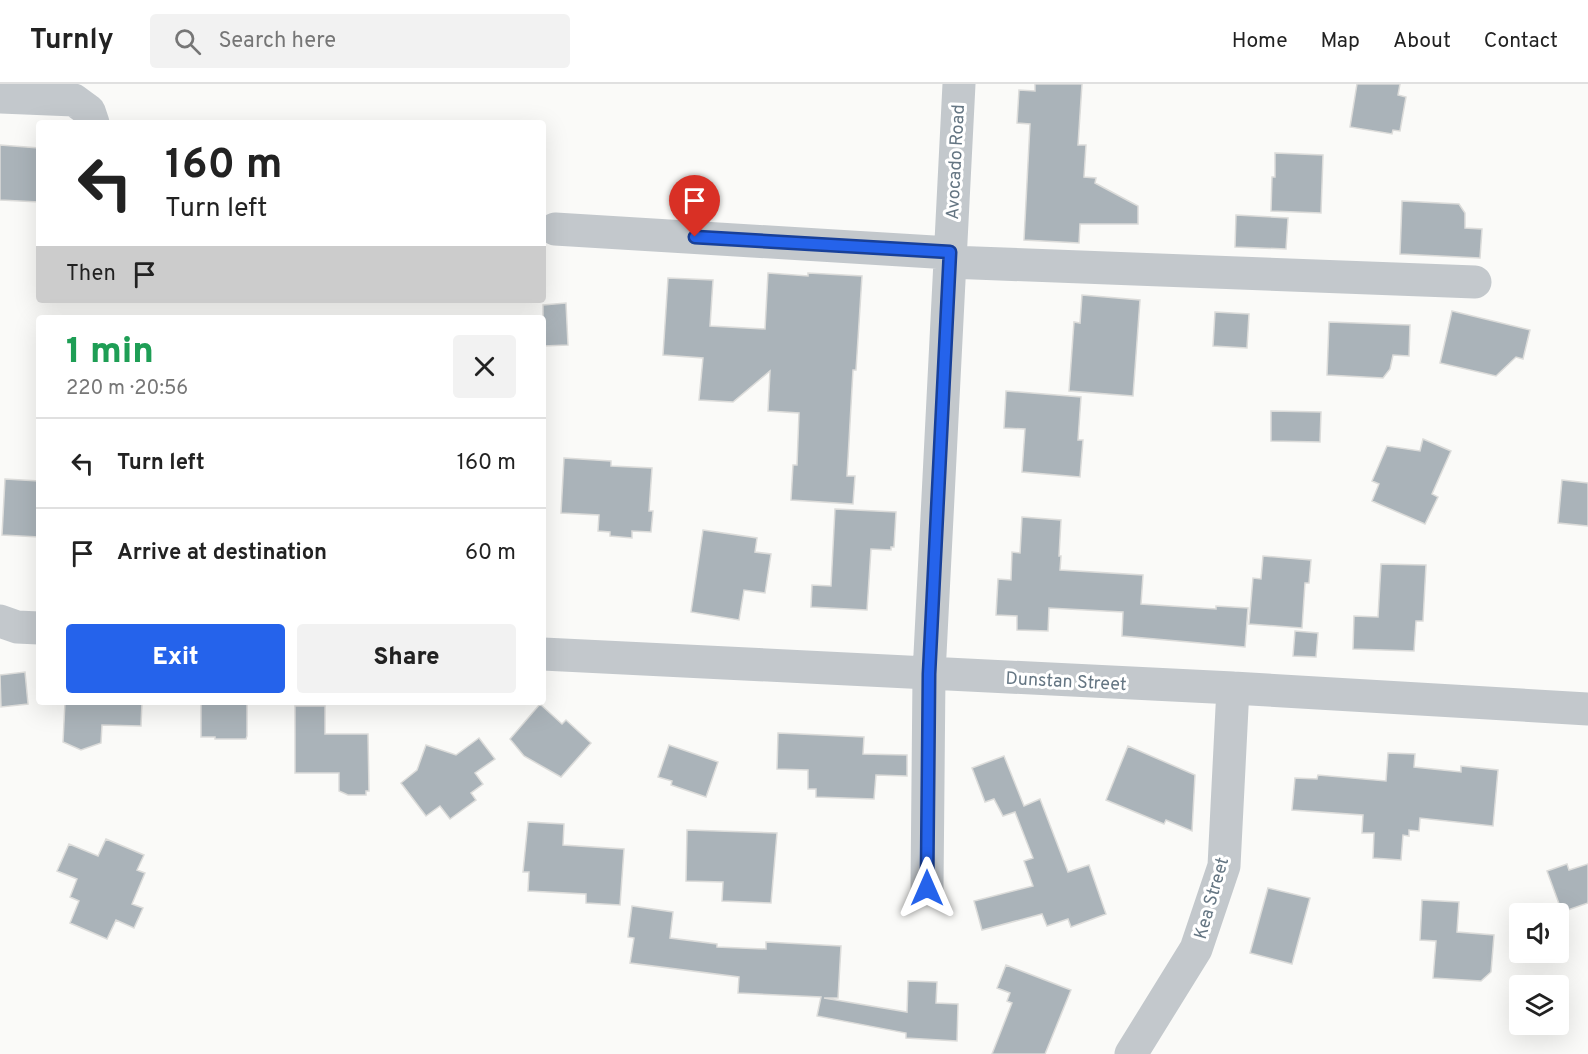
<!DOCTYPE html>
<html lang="en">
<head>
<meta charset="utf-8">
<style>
	body { margin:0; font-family:Overpass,sans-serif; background:#f2f2f2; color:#222; height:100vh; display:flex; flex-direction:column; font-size:22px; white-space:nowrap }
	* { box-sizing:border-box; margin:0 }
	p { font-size:20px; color:#767676 }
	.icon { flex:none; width:33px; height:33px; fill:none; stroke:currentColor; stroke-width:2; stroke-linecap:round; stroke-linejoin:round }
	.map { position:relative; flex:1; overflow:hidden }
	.details { position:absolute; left:36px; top:231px; width:510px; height:390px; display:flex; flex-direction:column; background:#fff; border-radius:6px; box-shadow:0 6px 24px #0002 }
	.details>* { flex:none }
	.hud { position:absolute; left:36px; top:36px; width:510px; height:183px; border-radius:6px; box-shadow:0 6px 24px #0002; background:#fff; color:#222; overflow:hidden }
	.tools { position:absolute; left:1509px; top:819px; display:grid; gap:12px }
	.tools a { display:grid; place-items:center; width:60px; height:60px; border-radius:6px; background:#fff; box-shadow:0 6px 24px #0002; font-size:30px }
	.pin { position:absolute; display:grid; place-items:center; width:51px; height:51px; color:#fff; margin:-62px -26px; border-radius:50% 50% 50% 0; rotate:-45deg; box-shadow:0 0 6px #0007 }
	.pin .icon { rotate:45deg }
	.me { position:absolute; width:66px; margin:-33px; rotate:0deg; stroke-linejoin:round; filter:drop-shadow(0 0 4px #0008) }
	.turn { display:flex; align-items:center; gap:21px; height:126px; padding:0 30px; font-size:27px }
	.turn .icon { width:78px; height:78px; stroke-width:2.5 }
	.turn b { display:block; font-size:42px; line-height:51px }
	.then { display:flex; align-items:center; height:57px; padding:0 30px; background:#0003; gap:12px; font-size:22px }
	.round { display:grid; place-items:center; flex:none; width:63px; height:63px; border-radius:6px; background:#f2f2f2 }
	.headline { display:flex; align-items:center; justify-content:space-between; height:102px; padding:0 30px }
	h1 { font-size:36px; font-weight:800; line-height:45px; color:#1e9e55 }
	.cta { display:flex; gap:12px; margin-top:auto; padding:12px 30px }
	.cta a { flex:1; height:69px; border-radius:6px; background:#2563eb; color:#fff; font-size:24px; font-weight:800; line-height:69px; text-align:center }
	.cta a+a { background:#f2f2f2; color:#222 }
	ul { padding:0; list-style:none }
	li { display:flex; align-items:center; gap:18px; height:90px; padding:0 30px; border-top:2px solid #e0e0e0 }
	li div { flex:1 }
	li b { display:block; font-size:22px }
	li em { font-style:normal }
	header { display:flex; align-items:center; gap:36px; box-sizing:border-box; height:84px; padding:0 30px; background:#fff; border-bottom:2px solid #e0e0e0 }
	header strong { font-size:28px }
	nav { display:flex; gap:33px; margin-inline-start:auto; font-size:21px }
	.search { width:420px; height:54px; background:#f2f2f2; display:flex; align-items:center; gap:15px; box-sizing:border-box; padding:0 21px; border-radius:6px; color:#767676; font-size:22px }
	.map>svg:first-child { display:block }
	.building { fill:#aab3b9; stroke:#dcdcda; stroke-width:1.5 }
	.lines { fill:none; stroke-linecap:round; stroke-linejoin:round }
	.minor { stroke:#c3c8cc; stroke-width:33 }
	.route-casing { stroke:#184099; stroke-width:15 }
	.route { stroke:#2563eb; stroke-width:10 }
	.labels { text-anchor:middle; stroke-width:6; stroke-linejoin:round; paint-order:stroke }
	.street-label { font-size:18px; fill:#657683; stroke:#fff }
</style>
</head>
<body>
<header>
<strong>Turnly</strong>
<div class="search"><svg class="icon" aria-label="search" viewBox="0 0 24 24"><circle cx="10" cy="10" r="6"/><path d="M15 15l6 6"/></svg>Search here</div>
<nav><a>Home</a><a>Map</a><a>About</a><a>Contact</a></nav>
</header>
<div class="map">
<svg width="1588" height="970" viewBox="0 0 1588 970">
	<rect width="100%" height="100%" fill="#fafaf8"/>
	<!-- building -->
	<path class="building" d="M 1035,0 L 1082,0 L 1078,61 L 1086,61 L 1084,93 L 1096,94 L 1095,99 L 1138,122 L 1138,140 L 1080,140 L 1079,159 L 1024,156 L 1030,40 L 1017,39 L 1019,6 L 1035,7 Z
		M 1357,0 L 1400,0 L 1398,11 L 1406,13 L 1400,47 L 1393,46 L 1392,50 L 1350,43 Z
		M 0,61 L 39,64 L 39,118 L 0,116 Z
		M 1275,69 L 1323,71 L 1321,129 L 1271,127 L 1272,93 L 1275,93 Z
		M 1402,117 L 1459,120 L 1465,129 L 1465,144 L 1482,145 L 1480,174 L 1400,170 Z
		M 1236,131 L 1288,134 L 1286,165 L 1235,163 Z
		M 768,189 L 808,192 L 808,189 L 862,192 L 856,286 L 853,286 L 849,357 L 847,392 L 855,392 L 853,420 L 791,416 L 793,381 L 797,381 L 799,329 L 768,327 L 770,287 L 733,318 L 699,316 L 703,274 L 663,271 L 668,194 L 713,196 L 710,242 L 765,245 Z
		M 1082,211 L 1140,216 L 1133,312 L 1069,307 L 1074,238 L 1080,239 Z
		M 566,219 L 568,261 L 543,262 L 543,221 Z
		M 1452,227 L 1530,246 L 1523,275 L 1516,273 L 1496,292 L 1440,279 Z
		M 1215,228 L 1249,230 L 1247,264 L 1213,262 Z
		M 1329,238 L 1410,241 L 1409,272 L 1393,271 L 1390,285 L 1383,294 L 1327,291 Z
		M 1006,307 L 1081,313 L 1078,356 L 1083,356 L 1080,393 L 1022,388 L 1025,345 L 1004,344 Z
		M 1271,327 L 1321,328 L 1320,358 L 1271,357 Z
		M 1423,355 L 1451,367 L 1432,410 L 1438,413 L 1425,440 L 1372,417 L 1379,400 L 1372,397 L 1387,362 L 1420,367 Z
		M 564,374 L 611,377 L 611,382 L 652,384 L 649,427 L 653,427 L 651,448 L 632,447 L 632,454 L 610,452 L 610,448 L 598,447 L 599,431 L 561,429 Z
		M 5,395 L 39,397 L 39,453 L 2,451 Z
		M 1562,396 L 1588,399 L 1588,442 L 1558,439 Z
		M 835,425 L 896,428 L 894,463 L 891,463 L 891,466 L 871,465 L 867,526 L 811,523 L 812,501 L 831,502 Z
		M 1022,433 L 1061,436 L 1059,472 L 1061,472 L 1060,486 L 1143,491 L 1141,520 L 1216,525 L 1216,522 L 1248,524 L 1245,563 L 1122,552 L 1123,528 L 1049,524 L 1048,547 L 1017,546 L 1017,532 L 996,531 L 998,495 L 1011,496 L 1012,468 L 1020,469 Z
		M 703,446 L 757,454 L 755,468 L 771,470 L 765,509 L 744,506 L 739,536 L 691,528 Z
		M 1263,472 L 1311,476 L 1309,499 L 1305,499 L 1302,544 L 1249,540 L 1253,494 L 1261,495 Z
		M 1381,480 L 1426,481 L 1423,537 L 1416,537 L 1414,567 L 1353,565 L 1354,532 L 1378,533 Z
		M 1295,547 L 1318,549 L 1316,573 L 1293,572 Z
		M 25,588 L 28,620 L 1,623 L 0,591 Z
		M 65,618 L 142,618 L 141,642 L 102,641 L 101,659 L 81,666 L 63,658 Z
		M 201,618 L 247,618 L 247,652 L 246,655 L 215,655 L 215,653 L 201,653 Z
		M 540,620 L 562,640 L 566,636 L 591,659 L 561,693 L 524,672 L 510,655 Z
		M 295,622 L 325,622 L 325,650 L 368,650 L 369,707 L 366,707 L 366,711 L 348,711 L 339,707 L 339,689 L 295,689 Z
		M 778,649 L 864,653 L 863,670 L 907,671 L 907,692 L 876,691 L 874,715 L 816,713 L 816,705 L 808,705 L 808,686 L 777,685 Z
		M 479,654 L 495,675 L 475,689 L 483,700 L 471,709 L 476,716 L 450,735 L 440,722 L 426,732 L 401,699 L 417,686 L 426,661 L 456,671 Z
		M 669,661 L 718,678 L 706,713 L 671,701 L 672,697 L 658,693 Z
		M 1128,662 L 1195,691 L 1192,747 L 1166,736 L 1164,740 L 1106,716 Z
		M 1388,669 L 1415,670 L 1414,683 L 1461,688 L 1461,682 L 1498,686 L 1493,742 L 1420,734 L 1419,747 L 1409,746 L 1409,752 L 1403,751 L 1401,776 L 1373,774 L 1374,749 L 1362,749 L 1363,731 L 1292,726 L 1295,694 L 1317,695 L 1318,691 L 1386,697 Z
		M 1004,672 L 1024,722 L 1040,715 L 1068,788 L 1089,781 L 1106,830 L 1071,843 L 1068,835 L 1047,842 L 1042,830 L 982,846 L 974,817 L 1033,802 L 1024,777 L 1033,774 L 1015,728 L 1003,732 L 994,715 L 985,718 L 972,684 Z
		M 528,738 L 564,740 L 563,761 L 624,765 L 620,821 L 586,819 L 586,810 L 528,807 L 529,788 L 523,788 Z
		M 687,746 L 777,749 L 771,819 L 722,817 L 723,798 L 686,797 Z
		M 106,755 L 144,771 L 137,786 L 145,789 L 132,820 L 143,824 L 134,844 L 116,836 L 107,855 L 70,839 L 79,817 L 70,813 L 77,795 L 57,787 L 69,760 L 98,772 Z
		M 1567,780 L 1569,786 L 1588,780 L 1588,819 L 1562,828 L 1547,787 Z
		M 1268,804 L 1310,814 L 1292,880 L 1250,869 Z
		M 1422,816 L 1459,818 L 1457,848 L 1494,851 L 1491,888 L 1481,897 L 1433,894 L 1436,857 L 1420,856 Z
		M 632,822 L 673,828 L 670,854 L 717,860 L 717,863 L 766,865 L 766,858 L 841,862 L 838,914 L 824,914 L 907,928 L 908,897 L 937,898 L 936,919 L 958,920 L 957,957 L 906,954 L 906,949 L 817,932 L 821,913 L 738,909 L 739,893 L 630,879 L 634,854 L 628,853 Z
		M 1006,881 L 1071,906 L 1045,970 L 992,970 L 1012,919 L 1007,917 L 1010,909 L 997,904 Z"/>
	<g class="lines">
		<!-- minor -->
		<path class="minor" d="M 0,13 L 74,16 L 89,27 L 93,39
			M 555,145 L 950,169
			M 949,178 L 1475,198
			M 0,537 L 17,543 L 39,544
			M 543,570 L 1233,604 L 1588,625
			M 927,804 L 929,590 L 959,0
			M 1131,970 L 1196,865 L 1224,782 L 1233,604"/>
	</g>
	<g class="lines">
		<defs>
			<path id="route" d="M 695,153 L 950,168 L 929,590 L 927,804"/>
		</defs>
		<!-- route casing -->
		<use href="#route" class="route-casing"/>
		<!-- route -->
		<use href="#route" class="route"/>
	</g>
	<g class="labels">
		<!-- street labels -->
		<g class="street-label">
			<text transform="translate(955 78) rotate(-87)" y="6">Avocado Road</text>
			<text transform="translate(1066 597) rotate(3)" y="6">Dunstan Street</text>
			<text transform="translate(1211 814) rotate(-74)" y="6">Kea Street</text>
		</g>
	</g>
</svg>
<div class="tools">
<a><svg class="icon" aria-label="sound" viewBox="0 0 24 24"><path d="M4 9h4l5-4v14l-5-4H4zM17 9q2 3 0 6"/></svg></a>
<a><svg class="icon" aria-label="layers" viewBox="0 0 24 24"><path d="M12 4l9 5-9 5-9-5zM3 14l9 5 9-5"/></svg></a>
</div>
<div class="pin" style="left:695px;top:153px;background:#d93025"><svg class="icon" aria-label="arrive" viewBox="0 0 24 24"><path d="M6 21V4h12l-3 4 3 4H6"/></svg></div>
<svg class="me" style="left:927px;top:804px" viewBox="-20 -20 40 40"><path d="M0-17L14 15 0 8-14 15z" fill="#2563eb" stroke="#fff" stroke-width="4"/></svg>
<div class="hud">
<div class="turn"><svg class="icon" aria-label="left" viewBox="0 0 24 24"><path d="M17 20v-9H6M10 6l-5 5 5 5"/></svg><div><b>160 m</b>Turn left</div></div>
<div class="then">Then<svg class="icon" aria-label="arrive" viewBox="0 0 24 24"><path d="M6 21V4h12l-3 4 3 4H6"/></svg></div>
</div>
<section class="details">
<div class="headline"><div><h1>1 min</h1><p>220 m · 20:56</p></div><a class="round"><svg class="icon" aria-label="close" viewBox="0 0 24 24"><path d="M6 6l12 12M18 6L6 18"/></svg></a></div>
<ul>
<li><svg class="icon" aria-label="left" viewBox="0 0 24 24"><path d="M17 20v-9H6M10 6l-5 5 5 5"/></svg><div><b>Turn left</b></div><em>160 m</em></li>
<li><svg class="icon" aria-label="arrive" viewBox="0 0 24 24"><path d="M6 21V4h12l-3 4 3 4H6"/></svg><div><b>Arrive at destination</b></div><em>60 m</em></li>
</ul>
<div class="cta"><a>Exit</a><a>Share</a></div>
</section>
</div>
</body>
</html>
